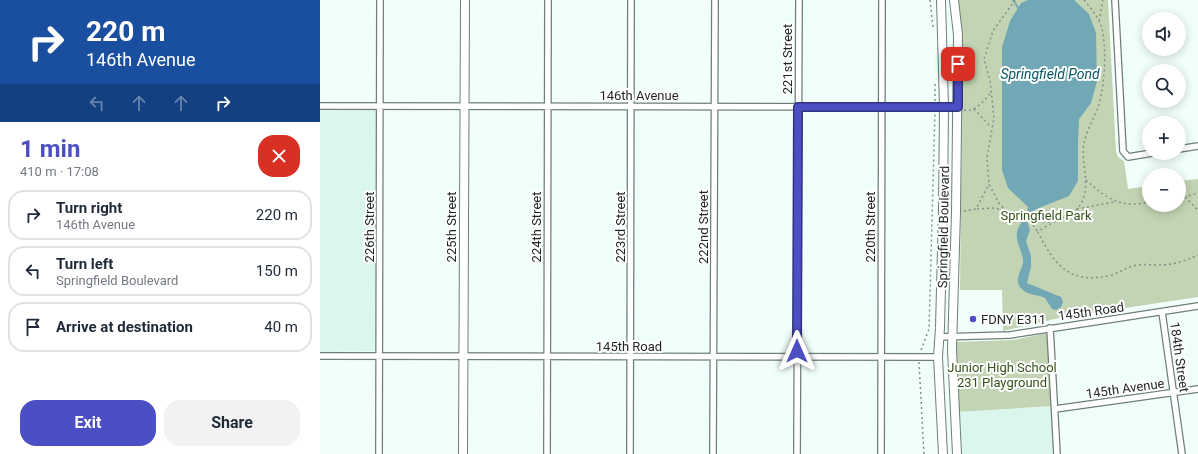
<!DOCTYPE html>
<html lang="en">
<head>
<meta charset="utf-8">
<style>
	body { margin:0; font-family:Roboto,sans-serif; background:#f2f2f3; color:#1f2937; height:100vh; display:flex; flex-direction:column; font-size:15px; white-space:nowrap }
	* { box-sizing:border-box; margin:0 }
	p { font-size:13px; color:#747a83 }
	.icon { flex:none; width:22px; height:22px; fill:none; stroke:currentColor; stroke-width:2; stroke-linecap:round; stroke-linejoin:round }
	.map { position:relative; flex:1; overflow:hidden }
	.side { display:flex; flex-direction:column; background:#fff; width:320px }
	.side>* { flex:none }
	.banner { background:#1a4fa0; color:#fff; overflow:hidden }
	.buttons { position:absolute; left:822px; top:12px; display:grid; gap:8px }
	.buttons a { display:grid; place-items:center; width:44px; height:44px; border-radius:50%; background:#fff; box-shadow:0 2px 10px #0003; font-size:20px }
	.pin { position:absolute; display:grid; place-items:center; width:34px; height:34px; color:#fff; margin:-17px; border-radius:8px; box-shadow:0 2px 6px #0006 }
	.me { position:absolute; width:44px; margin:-22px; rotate:0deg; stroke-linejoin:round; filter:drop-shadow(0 0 3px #0008) }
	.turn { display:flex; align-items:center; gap:14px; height:84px; padding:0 20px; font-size:18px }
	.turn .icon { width:52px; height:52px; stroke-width:2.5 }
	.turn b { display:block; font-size:28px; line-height:34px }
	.lanes { display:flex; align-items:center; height:38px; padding:0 20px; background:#0003; justify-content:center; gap:20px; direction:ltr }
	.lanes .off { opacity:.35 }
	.round { display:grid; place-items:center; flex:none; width:42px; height:42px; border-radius:16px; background:#f2f2f3 }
	.summary { display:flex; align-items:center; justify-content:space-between; height:68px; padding:0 20px }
	h1 { font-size:24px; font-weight:700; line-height:30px; color:#4c4ec4 }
	.primary-button { display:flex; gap:8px; margin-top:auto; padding:8px 20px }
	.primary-button a { flex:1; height:46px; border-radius:16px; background:#4c4ec4; color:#fff; font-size:16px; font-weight:700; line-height:46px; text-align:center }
	.primary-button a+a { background:#f2f2f3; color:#1f2937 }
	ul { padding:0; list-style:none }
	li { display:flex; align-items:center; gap:12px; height:50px; margin:0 8px 6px; padding:0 12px; border:2px solid #e0e1e3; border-radius:16px }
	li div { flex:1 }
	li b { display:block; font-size:15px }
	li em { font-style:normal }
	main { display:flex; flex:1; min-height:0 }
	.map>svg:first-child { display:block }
	.built { fill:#dbf6ec }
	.green { fill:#c2d4b3 }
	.water { fill:#72a8b5 }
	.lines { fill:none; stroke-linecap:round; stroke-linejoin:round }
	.stream { stroke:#72a8b5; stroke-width:2 }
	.street-casing { stroke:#6e7e79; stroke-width:8 }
	.secondary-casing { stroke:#6e7e79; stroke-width:10 }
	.path { stroke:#858f8b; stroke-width:1.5; stroke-dasharray:2 3; stroke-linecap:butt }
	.street { stroke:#fff; stroke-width:5.5 }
	.secondary { stroke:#fff; stroke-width:8 }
	.route-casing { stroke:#31337f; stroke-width:10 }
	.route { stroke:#4c4ec4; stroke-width:7 }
	.poi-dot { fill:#4c4ec4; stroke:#fff; stroke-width:1.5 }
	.labels { text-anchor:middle; stroke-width:4; stroke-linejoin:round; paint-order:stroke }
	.street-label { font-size:13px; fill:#1e2422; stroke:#fff }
	.park-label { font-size:13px; fill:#375218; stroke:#fff }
	.poi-label { font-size:13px; fill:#1e2422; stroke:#fff; text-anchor:start }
	.water-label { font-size:14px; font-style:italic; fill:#085866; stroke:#fff }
</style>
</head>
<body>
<main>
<section class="side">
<div class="banner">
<div class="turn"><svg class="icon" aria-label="right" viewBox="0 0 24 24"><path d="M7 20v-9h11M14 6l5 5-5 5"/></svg><div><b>220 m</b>146th Avenue</div></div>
<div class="lanes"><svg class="icon off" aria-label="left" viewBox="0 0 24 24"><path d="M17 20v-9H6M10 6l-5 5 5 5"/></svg><svg class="icon off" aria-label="ahead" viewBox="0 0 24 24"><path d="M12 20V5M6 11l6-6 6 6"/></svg><svg class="icon off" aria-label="ahead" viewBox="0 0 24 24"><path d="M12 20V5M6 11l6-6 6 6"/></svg><svg class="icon" aria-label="right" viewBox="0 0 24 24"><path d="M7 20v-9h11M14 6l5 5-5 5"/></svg></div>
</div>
<div class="summary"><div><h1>1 min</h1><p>410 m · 17:08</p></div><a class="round" style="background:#d93025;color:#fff"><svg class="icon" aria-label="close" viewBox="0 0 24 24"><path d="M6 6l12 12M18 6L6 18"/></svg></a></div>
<ul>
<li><svg class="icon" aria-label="right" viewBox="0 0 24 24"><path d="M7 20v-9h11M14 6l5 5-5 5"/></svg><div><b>Turn right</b><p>146th Avenue</p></div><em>220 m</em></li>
<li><svg class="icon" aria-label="left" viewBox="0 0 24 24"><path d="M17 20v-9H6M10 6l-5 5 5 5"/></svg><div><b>Turn left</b><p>Springfield Boulevard</p></div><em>150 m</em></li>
<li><svg class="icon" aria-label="arrive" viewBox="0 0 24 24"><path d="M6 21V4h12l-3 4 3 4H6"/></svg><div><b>Arrive at destination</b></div><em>40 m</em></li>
</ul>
<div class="primary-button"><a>Exit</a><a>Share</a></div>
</section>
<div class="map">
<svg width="878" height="454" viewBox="0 0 878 454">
	<rect width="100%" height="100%" fill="#f1fffa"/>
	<!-- built -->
	<path class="built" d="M 0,109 L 56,109 L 56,351 L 0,352 Z
		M 733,406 L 734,454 L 641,454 L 638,412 Z"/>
	<!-- green -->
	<path class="green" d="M 637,0 L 788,0 L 796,151 L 798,157 L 804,161 L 808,189 L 829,186 L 829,205 L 859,205 L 859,181 L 878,179 L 878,297 L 739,318 L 683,331 L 682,290 L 640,290 L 642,111 L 641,39 Z
		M 727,333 L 733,406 L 638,412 L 636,342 L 693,340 Z"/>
	<!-- water -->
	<path class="water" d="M 708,0 L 754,0 L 769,14 L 776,33 L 777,81 L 771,103 L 759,119 L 758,142 L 758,181 L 749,196 L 714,210 L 707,221 L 710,230 L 706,241 L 711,256 L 711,267 L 707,283 L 741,297 L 743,302 L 741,307 L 736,310 L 732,309 L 725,298 C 718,294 708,296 702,289 C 693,281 701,272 703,263 C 704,253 695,243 697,232 C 699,223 707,218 708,207 L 688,188 L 682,170 L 682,47 L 690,21 L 701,3 Z"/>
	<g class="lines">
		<!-- stream -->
		<path class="stream" d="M 693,0 L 699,9"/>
		<defs>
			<path id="street" d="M 795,0 L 803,151 L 808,157 L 832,153
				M 0,106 L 637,107
				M 859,149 L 878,146
				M 842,312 L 862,454
				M 730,328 L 737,454
				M 619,337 L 690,335 L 878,306
				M 0,356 L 618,357
				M 735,409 L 878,389
				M 59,454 L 60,0
				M 227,454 L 228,0
				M 310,454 L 311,0
				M 393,454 L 395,0
				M 477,454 L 479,0
				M 561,454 L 562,0"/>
			<path id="secondary" d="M 621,0 L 624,107 L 623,210 L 620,328 L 618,357 L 623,454
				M 634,0 L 638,35 L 636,212 L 632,350 L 637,454
				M 143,454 L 145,0"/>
		</defs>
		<!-- street casing -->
		<use href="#street" class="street-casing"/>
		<!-- secondary casing -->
		<use href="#secondary" class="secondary-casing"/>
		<!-- path -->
		<path class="path" d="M 610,0 L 613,27
			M 695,0 L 673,31 L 664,59 L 670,80 L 674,118 L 667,157 L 669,184 L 680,205 L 692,215 L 710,221 L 732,222
			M 764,0 C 771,8 777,16 781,25 C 787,45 785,84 779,104 C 775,118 766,130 764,144 C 760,163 774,191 757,209 C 749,216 729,223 718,232 C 735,267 751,285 792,275 C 801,272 808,266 818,265 C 825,264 832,265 839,265 C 853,265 865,261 878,255
			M 779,21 L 783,0
			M 615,101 L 615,84
			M 654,109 L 671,127
			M 644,110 C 655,113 664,100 671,93
			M 766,180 C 786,198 801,209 829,202
			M 859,196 L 865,197 L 878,193
			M 865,197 L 878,210
			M 657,209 L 672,208 L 686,210
			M 757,209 L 794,202
			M 644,211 L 656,209 L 669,184
			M 710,221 L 718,232
			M 601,350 L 609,329 L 615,112
			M 599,362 L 604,454"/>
		<!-- street -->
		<use href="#street" class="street"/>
		<!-- secondary -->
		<use href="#secondary" class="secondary"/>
	</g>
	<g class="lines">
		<defs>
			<path id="route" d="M 477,351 L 478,107 L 638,107 L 638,64"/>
		</defs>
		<!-- route casing -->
		<use href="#route" class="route-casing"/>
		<!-- route -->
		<use href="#route" class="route"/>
	</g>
	<!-- markers -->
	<circle class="poi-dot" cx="653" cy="319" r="4"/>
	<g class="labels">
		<!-- street labels -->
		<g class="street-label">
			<text transform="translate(467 59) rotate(-90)" y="5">221st Street</text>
			<text x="319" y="100">146th Avenue</text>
			<text transform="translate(49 227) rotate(-90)" y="5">226th Street</text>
			<text transform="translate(131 227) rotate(-90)" y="5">225th Street</text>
			<text transform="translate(216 227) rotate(-90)" y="5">224th Street</text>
			<text transform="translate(300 227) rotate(-90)" y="5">223rd Street</text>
			<text transform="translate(383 227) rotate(-90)" y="5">222nd Street</text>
			<text transform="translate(550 227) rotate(-90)" y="5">220th Street</text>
			<text transform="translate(623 227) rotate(-89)" y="5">Springfield Boulevard</text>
			<text transform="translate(771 311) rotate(-8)" y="5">145th Road</text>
			<text x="309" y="351">145th Road</text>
			<text transform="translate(860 357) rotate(82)" y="5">184th Street</text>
			<text transform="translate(805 388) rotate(-8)" y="5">145th Avenue</text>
		</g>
		<!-- park labels -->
		<g class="park-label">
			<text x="726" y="220">Springfield Park</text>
			<text x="682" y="372">Junior High School<tspan x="682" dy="15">231 Playground</tspan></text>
		</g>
		<!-- poi labels -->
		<g class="poi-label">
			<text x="661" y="324">FDNY E311</text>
		</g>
		<!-- water labels -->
		<g class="water-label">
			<text x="730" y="79">Springfield Pond</text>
		</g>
	</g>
</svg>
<div class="buttons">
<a><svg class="icon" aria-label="sound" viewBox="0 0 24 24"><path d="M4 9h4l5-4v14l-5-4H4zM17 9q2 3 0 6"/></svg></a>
<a><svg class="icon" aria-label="search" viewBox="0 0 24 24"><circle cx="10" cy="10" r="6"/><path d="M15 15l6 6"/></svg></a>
<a>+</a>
<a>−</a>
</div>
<div class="pin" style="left:638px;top:64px;background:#d93025"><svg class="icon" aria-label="arrive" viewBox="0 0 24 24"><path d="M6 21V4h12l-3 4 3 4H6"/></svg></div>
<svg class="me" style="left:477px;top:351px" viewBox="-20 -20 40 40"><path d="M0-17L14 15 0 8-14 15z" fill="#4c4ec4" stroke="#fff" stroke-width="4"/></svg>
</div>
</main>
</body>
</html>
